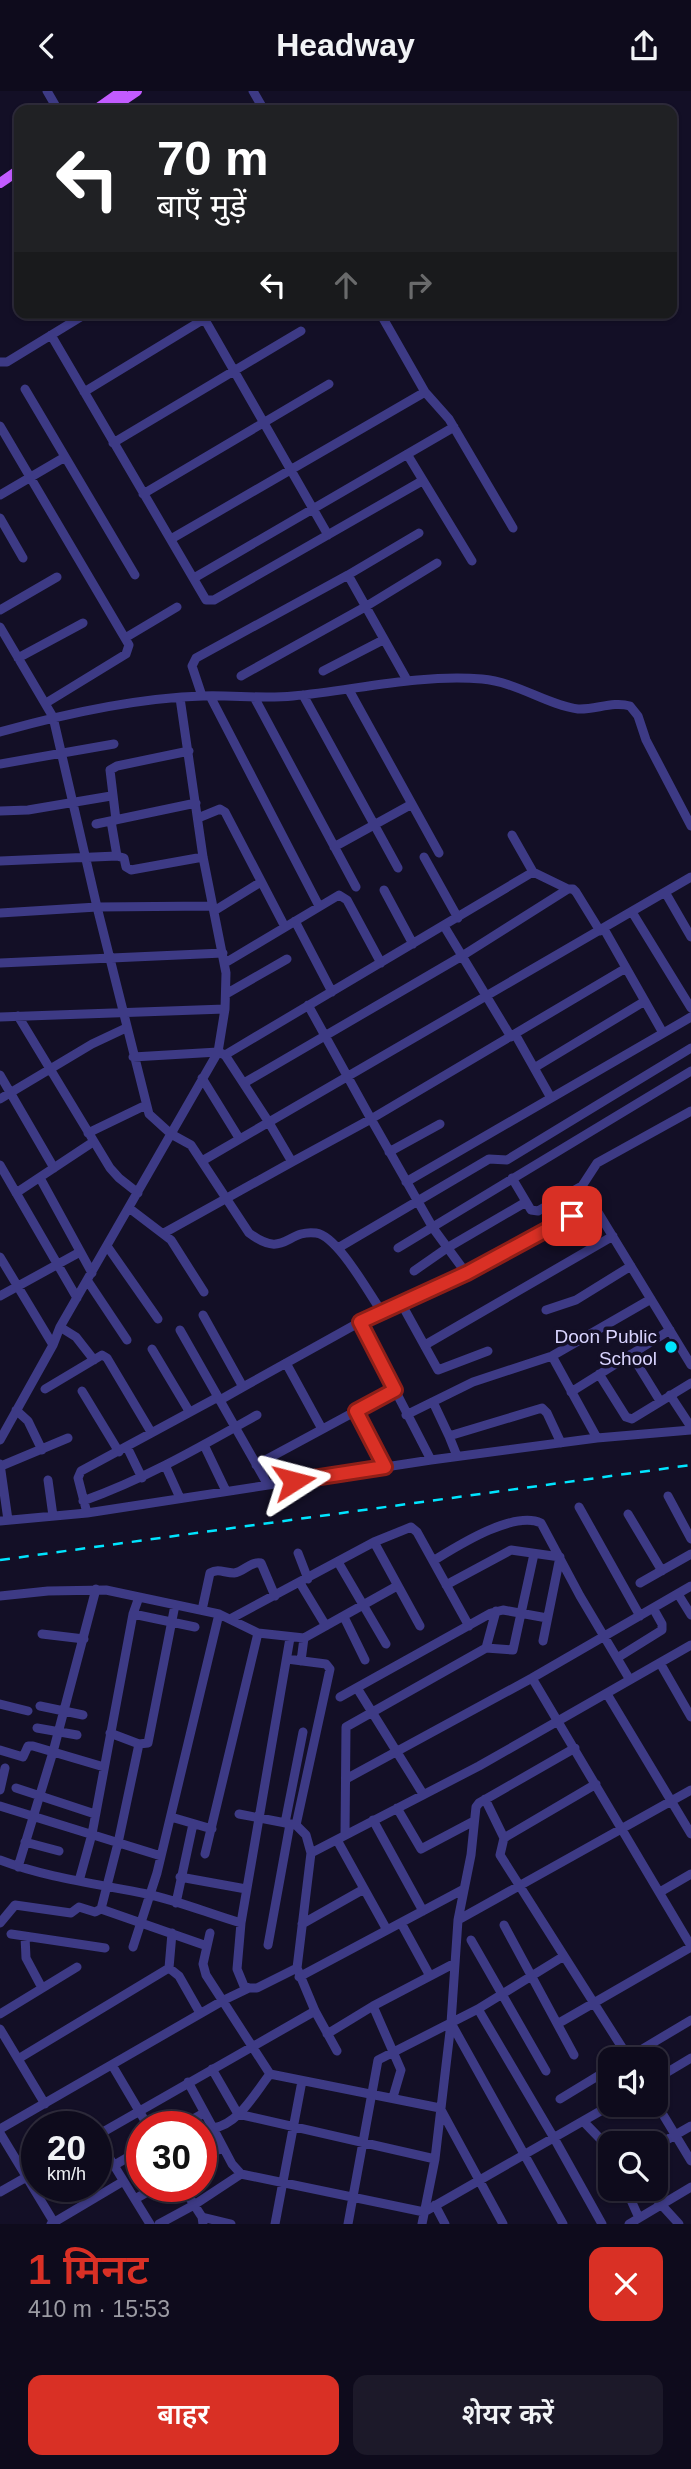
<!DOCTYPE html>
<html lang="hi">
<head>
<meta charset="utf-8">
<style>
	body { margin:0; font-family:Arial,"Noto Sans Devanagari",sans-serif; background:#1c1929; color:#f1f3f6; height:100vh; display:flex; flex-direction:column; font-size:26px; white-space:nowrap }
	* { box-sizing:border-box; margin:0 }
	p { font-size:23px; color:#9b9ba3 }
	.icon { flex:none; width:38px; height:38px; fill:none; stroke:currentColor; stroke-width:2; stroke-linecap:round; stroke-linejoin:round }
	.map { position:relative; height:2133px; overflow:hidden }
	.sheet { display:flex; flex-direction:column; background:#0e0b1c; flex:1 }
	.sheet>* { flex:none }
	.guide { position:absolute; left:14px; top:14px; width:663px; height:214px; border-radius:14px; box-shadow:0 2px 5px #0004,0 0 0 2px #2e2b3b; background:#202124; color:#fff; overflow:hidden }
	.buttons { position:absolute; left:598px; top:1956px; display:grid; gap:14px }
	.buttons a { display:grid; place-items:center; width:70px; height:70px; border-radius:14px; background:#0e0b1c; box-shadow:0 2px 5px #0004,0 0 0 2px #2e2b3b; font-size:35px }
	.speed { position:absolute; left:21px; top:2020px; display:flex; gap:14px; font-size:35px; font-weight:700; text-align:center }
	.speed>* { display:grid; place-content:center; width:91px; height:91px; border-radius:50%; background:#0e0b1c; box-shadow:0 2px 5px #0004,0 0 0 2px #2e2b3b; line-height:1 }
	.speed small { font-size:18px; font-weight:400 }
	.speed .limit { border:10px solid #d22; background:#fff; color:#111 }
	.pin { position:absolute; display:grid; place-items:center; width:60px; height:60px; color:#fff; margin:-30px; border-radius:14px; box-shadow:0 4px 10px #0006 }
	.me { position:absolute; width:77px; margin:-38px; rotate:81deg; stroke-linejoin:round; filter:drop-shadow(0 0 5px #0008) }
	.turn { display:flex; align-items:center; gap:24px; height:147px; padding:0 28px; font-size:32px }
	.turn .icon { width:91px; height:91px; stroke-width:2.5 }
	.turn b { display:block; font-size:49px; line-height:60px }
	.lanes { display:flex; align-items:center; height:66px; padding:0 28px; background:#0003; justify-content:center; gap:35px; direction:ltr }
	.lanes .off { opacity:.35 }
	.round { display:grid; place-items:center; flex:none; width:74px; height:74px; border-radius:14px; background:#1c1929 }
	.head { display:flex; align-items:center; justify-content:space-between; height:119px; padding:0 28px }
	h1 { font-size:42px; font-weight:600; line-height:52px; color:#d93025 }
	.cta { display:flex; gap:14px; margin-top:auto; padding:14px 28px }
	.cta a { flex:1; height:80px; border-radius:14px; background:#d93025; color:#fff; font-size:28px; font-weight:600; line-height:80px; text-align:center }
	.cta a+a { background:#1c1929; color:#f1f3f6 }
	header { display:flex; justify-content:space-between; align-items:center; height:91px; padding:0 28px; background:#0e0b1c; font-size:32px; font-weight:600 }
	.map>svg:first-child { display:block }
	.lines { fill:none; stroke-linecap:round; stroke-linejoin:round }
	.minor { stroke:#3d3a85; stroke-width:9 }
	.major { stroke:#c25bff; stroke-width:10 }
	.rail { stroke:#00e5ff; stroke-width:2.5; stroke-dasharray:10 9; stroke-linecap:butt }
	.route-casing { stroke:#8d1f18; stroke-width:18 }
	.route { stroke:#d93025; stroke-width:12 }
	.poi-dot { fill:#00e5ff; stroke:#130f26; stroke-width:2.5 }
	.labels { text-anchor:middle; stroke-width:7; stroke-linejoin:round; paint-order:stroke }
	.poi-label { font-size:19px; fill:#d9d4ff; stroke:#130f26; text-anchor:end }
</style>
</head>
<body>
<header><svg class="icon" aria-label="back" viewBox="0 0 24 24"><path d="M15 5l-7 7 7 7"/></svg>Headway<svg class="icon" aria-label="share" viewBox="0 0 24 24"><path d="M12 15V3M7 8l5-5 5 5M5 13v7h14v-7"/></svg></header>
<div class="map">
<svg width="691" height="2133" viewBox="0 0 691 2133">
	<rect width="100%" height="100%" fill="#130f26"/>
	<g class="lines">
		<!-- minor -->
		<path class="minor" d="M 47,0 L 58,19
			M 253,0 L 264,19
			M 201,222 L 328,444
			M 380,222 L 425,301 L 449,328 L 513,437
			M 51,244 L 206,509 L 214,509 L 422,390
			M 0,271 L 7,271 L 84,224
			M 25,298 L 135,484
			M 84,301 L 214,222
			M 0,335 L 129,554 L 126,563 L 46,612
			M 113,352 L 301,240
			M 407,363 L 472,470
			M 143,403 L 329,293
			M 0,404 L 65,366
			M 0,427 L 23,467
			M 171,448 L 425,301
			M 348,484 L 407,589
			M 194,487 L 454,336
			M 0,519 L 57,486
			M 0,536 L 53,626 L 97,816 L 149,1023 L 171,1043 L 191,1054 L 249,1142 C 285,1169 286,1138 316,1142 C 338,1145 369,1203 382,1221
			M 125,547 L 177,516
			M 18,567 L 83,532
			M 323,580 L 383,549
			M 241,585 L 365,516 L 437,472
			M 349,599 L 439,762
			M 303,604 L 398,777
			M 202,605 L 192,575 L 196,567 L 348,484 L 419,442
			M 210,605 L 319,815
			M 254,606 L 356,796
			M 0,641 C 64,623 136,607 203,605 C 233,604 263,608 293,605 C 356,599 418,583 482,588 C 517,591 547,614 578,618 C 595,619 613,610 630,615 L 638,625 L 646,649 L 691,735
			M 0,673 L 114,653
			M 0,720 L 28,719 L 111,705
			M 198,727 L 220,718 L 225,721 L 285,836
			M 116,729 L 110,679 L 117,675 L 189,660
			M 111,730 L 117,765
			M 96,733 L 196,712
			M 512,744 L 533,781 L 568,798
			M 334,756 L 412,713
			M 424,766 L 458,827
			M 0,770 L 117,765 L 124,767 L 126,776 L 131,779 L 203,766
			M 384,799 L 413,853
			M 665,801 L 691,846
			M 214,820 L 261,791
			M 632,821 L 691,917
			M 0,822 L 97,816 L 213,815
			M 295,830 L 332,901
			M 444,835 L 511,946
			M 604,838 L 663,942
			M 0,872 L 223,862
			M 225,872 L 339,804 L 347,809 L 381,872
			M 226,903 L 287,868
			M 308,914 L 371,1028 L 626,877
			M 18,925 L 110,1077 L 119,1087 L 138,1102
			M 0,926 L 225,918
			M 515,943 L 551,1007
			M 225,964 L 268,1030 L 292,1071 L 371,1028 L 433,1137 L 466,1182
			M 133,966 L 218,961 L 225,964 L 533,781
			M 534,977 L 645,910
			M 0,984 L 54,1077
			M 202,987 L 239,1047
			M 244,992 L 462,865 L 568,798 L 573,798 L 576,801 L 600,840
			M 0,1008 L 92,953 L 126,937
			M 88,1042 L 146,1014
			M 389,1061 L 440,1033
			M 202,1070 L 691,786
			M 0,1074 L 77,1207
			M 40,1087 L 92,1182
			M 512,1087 L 531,1119 L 538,1120 L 582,1095 L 597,1072 L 691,1020
			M 406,1091 L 691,926
			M 16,1102 L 93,1051
			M 129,1117 L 171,1149 L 204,1201
			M 164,1142 L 292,1071
			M 107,1155 L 158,1228
			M 338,1157 L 489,1068 L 507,1069 L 691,957
			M 398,1157 L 691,980
			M 0,1166 L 53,1254
			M 414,1180 L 447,1157 L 526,1111
			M 87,1189 L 127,1249
			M 0,1205 L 80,1161
			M 401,1212 L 438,1279 L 488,1260
			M 546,1219 L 576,1209 L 631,1175
			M 203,1224 L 243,1296 L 220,1309
			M 360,1231 L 431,1369
			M 60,1236 L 76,1246 L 94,1269
			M 180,1239 L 268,1394
			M 425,1254 L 613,1145
			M 152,1258 L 189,1320
			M 631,1263 L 660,1310
			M 552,1265 L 597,1347
			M 286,1272 L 322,1338
			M 599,1283 L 626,1326 L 632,1328 L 691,1292
			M 243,1296 L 360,1231 L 466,1182 L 593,1113 L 691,1274
			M 45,1298 L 102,1264 L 107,1267 L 151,1341
			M 82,1300 L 119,1361
			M 571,1301 L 670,1239
			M 670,1304 L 691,1336
			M 433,1311 L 449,1345 L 542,1317 L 547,1322 L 561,1352
			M 16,1319 L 28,1330 L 42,1359
			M 356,1320 L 385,1376
			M 406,1324 L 473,1291 L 552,1265 L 651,1208
			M 449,1345 L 457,1365
			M 0,1349 L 53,1254 L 60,1236 L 218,961 L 225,918 L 226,882 L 203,766 L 180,607
			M 204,1354 L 226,1400
			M 127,1356 L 142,1387
			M 0,1373 L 8,1429
			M 256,1374 L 395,1299
			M 1,1375 L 68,1347
			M 166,1376 L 180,1407
			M 48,1389 L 53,1425
			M 668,1405 L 691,1448
			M 83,1410 C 145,1388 200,1356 257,1324
			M 579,1416 L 640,1525
			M 87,1422 L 78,1387 L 81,1380 L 218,1306
			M 628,1423 L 662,1480
			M 0,1430 L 87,1422 L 431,1369 L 597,1347 L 691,1339
			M 374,1451 L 420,1535
			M 298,1462 L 308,1488
			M 433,1470 C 456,1456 513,1419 541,1432 L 580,1505 L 630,1589
			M 338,1471 L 386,1553
			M 300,1492 L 326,1535
			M 640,1492 L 691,1463
			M 446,1494 L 511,1459 L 560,1466 L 543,1550
			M 678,1503 L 691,1524
			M 0,1505 L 48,1500 L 106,1499 L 219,1523 L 258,1542 L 304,1547 L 397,1495
			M 202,1519 L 210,1482 C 219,1477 224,1482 234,1482 C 244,1481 250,1470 261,1472 L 275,1505
			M 133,1523 L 195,1536
			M 344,1526 L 365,1569
			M 232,1527 L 374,1451 L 411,1436 L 417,1441 L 469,1535
			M 42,1543 L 84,1548
			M 486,1557 L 496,1520
			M 617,1567 L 662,1539 L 662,1533 L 653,1517
			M 287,1568 L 326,1573 L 330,1578 L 296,1734
			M 301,1570 L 304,1547
			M 660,1572 L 691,1626
			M 532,1587 L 691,1855
			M 357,1597 L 423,1703
			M 607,1603 L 691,1743
			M 340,1606 L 491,1522 L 503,1519 L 547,1527
			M 0,1613 L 28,1620
			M 40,1615 L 83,1624
			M 37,1637 L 77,1644
			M 110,1642 L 139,1653 L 148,1652 L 175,1514
			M 0,1659 L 23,1666 L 28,1655 L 33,1655 L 104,1676
			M 346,1688 L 532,1587 L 691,1495
			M 596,1693 L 504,1747 L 500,1764 L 630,1969
			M 16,1697 L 95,1723
			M 0,1699 L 5,1677
			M 485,1708 L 504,1747
			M 0,1715 L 161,1765
			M 397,1717 L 421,1758 L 474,1730
			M 239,1723 L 296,1734 L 306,1744 L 311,1762 L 297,1877 L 315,1920 L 337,1960
			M 171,1726 L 212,1738
			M 373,1729 L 423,1820
			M 285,1732 L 303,1641
			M 345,1744 L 346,1636 L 486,1557 L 513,1559 L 534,1463
			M 337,1749 L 387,1839
			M 25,1751 L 59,1760
			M 311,1762 L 479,1675 L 691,1554
			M 205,1763 L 258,1542
			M 0,1769 C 47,1787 98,1793 147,1803 C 179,1810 210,1823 241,1832
			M 18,1776 L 53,1661 L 96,1498
			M 180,1786 L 246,1798
			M 79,1790 L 92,1743 L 133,1523 L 139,1506
			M 660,1801 L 691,1783
			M 176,1812 L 193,1733
			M 101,1818 L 207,1855
			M 458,1829 L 691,1699
			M 0,1832 L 15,1814 L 71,1822 L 79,1816 L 95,1821 L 101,1818 L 118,1752 L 139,1653
			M 401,1832 L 430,1885
			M 302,1833 L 364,1798
			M 504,1834 L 574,1964
			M 210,1842 L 203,1873 L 206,1884 L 270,1983 L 440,2017 L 503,2133
			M 11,1843 L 105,1857
			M 25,1845 L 26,1867 L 42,1897
			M 471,1849 L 546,1980
			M 268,1854 L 290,1733
			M 133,1856 L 157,1782 L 219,1523
			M 169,1877 L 172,1842
			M 299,1886 L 464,1798
			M 249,1897 L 244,1895 L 237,1878 L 241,1832 L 290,1547
			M 373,1915 L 401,1979 L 393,2006
			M 478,1918 L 554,2047 L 602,2133
			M 0,1923 L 77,1876
			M 451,1932 L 563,2133
			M 559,1932 L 691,1856
			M 0,1938 L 45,2013
			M 327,1943 L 373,1915 L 455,1872
			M 18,1968 L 169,1877 L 179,1885 L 200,1922
			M 624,1969 L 691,1929
			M 112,1974 L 148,2035
			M 212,1978 L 238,2023 L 435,2068
			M 656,1988 L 691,1967
			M 188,1991 L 213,2037 C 238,2034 255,2002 270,1983
			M 560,2008 L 611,1977
			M 656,2012 L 691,2070
			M 583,2030 L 611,2059
			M 181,2035 L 204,2022
			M 0,2038 L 224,1909 L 249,1897 L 257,1897 L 297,1877
			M 0,2042 L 55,2133
			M 96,2045 L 315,1920
			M 96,2045 L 150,2133
			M 656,2055 L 691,2035
			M 201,2069 L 223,2056
			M 113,2075 L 142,2058
			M 241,2083 L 424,2121 L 611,2014
			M 182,2095 L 202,2126 L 203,2133
			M 626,2098 L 639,2127
			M 647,2098 L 679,2133
			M 0,2101 L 37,2080
			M 135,2108 L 158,2095
			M 435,2114 L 445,2133
			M 202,2126 L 231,2133
			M 51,2133 L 122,2091
			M 159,2133 L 194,2114 L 241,2083 L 232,2073 L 213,2037
			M 275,2133 L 302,1990
			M 348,2133 L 378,1969 L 478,1918 L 564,1865
			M 422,2133 L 435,2068 L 451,1932 L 458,1829 L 471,1764 L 476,1716 L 479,1712 L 575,1657
			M 629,2133 L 691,2096"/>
		<!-- major -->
		<path class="major" d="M 95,19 L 122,0
			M 109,19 L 137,0
			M 0,92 L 19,79"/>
		<!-- rail -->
		<path class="rail" d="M 0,1469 L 691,1374"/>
	</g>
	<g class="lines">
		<defs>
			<path id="route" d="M 294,1390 L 385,1376 L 356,1320 L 395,1299 L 360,1231 L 467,1182 L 572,1125"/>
		</defs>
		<!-- route casing -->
		<use href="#route" class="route-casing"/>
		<!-- route -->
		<use href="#route" class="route"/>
	</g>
	<!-- markers -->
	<circle class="poi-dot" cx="671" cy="1256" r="7"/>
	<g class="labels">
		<!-- poi labels -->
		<g class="poi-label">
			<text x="657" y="1252">Doon Public<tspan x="657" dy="22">School</tspan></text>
		</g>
	</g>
</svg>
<div class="buttons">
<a><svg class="icon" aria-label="sound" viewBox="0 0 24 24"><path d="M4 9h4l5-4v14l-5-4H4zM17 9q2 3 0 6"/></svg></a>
<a><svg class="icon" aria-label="search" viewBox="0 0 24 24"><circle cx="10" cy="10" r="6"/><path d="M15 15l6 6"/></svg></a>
</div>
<div class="speed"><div>20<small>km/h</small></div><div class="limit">30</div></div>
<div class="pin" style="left:572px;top:1125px;background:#d93025"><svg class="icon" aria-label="arrive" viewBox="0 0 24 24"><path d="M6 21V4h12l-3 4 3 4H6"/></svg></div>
<svg class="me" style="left:294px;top:1390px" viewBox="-20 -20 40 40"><path d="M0-17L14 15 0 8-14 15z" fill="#d93025" stroke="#fff" stroke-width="4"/></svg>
<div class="guide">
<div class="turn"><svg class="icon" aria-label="left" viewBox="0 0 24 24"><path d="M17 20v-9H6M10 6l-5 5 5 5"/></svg><div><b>70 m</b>बाएँ मुड़ें</div></div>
<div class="lanes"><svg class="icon" aria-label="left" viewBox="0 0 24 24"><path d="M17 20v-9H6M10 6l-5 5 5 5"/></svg><svg class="icon off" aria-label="ahead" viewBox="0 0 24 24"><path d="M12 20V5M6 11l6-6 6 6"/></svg><svg class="icon off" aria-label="right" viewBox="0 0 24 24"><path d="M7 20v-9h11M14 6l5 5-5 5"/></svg></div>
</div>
</div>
<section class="sheet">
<div class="head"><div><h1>1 मिनट</h1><p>410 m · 15:53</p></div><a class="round" style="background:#d93025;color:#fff"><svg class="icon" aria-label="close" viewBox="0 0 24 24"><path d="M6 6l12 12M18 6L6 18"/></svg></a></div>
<div class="cta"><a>बाहर</a><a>शेयर करें</a></div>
</section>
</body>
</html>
